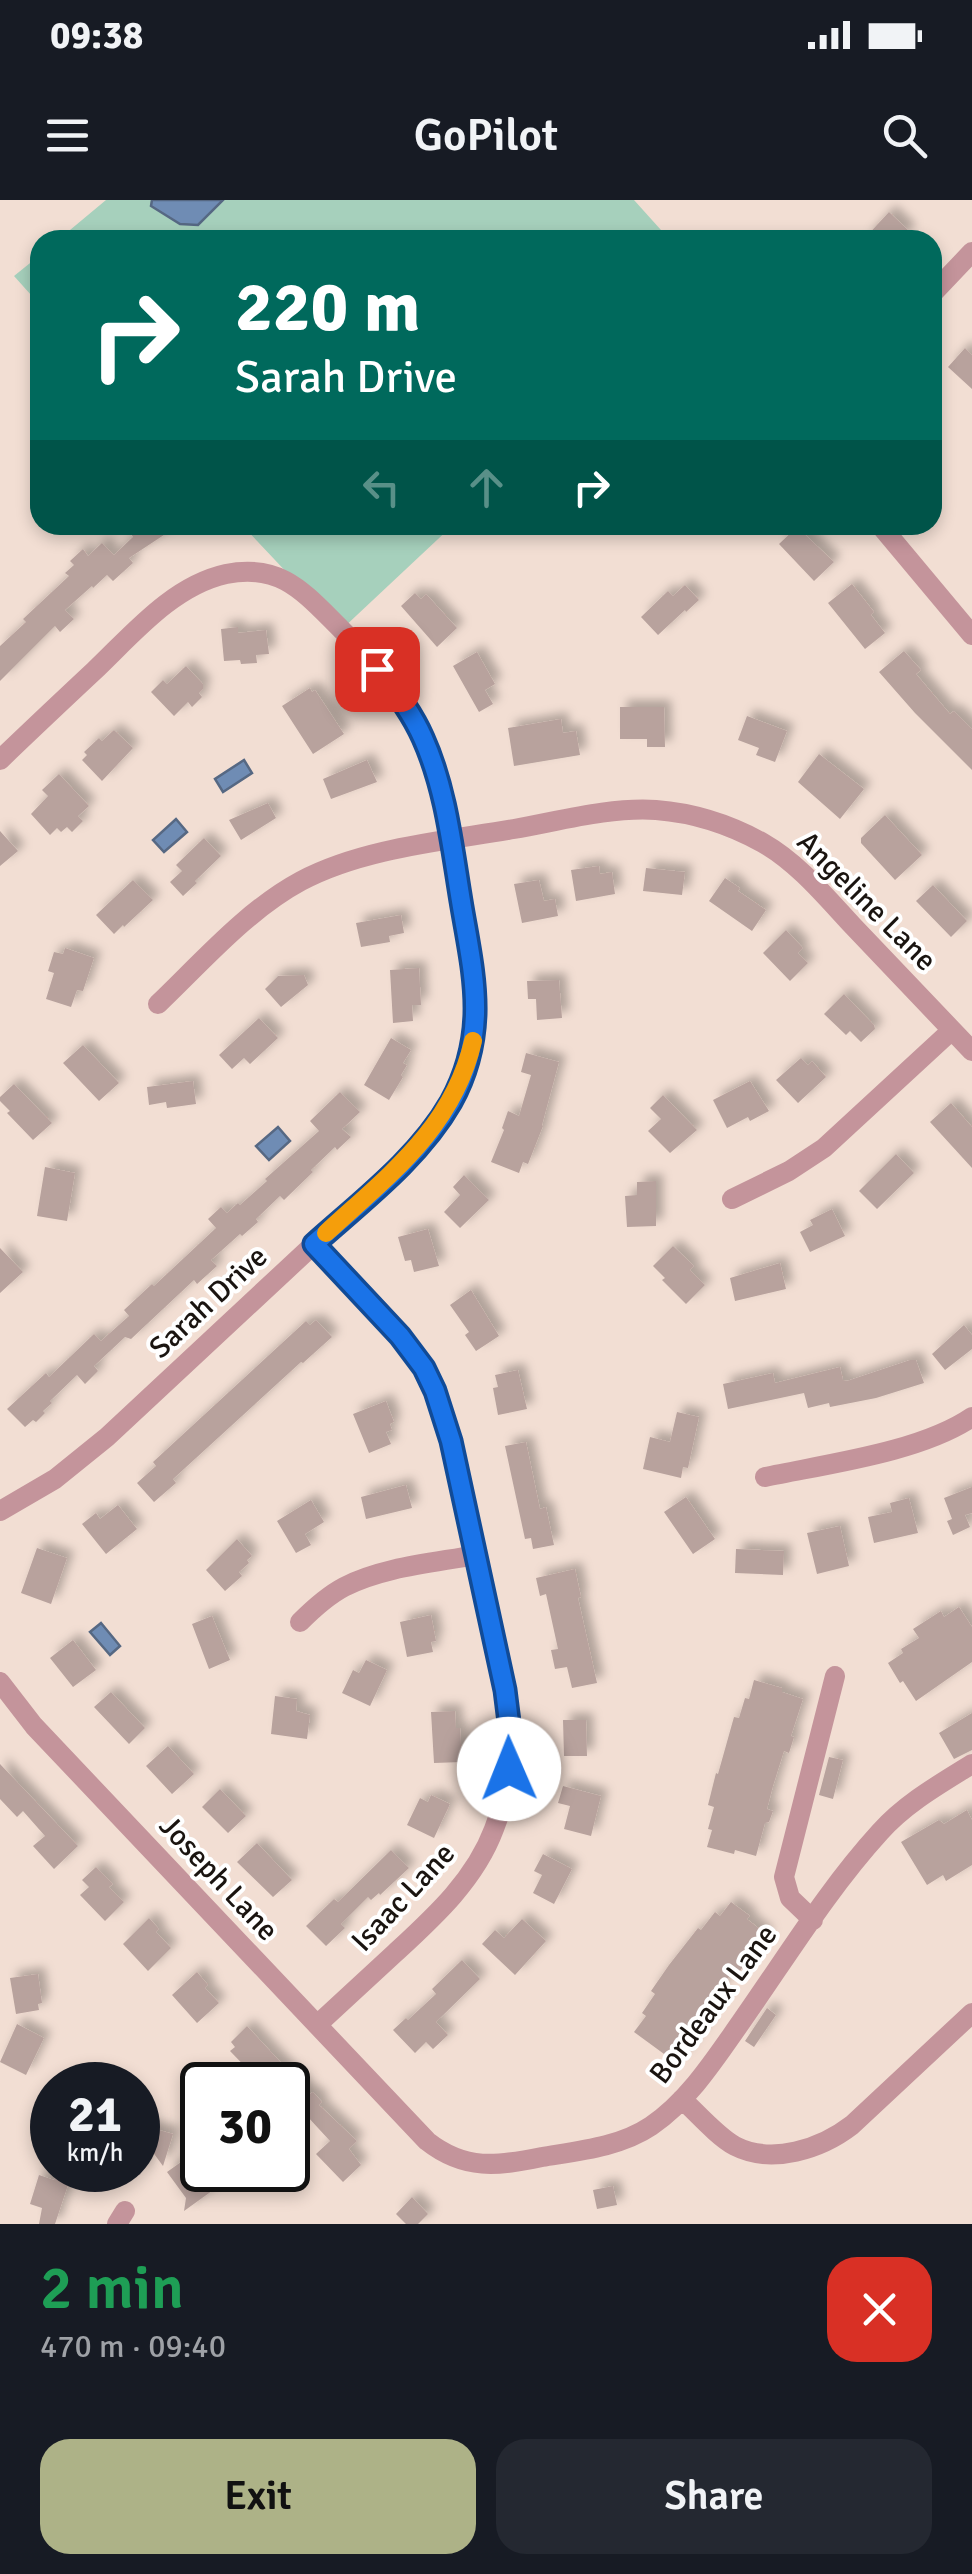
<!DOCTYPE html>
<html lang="en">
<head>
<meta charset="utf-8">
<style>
	body { margin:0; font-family:Signika,sans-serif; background:#242831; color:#f1f3f6; height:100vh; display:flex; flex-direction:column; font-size:38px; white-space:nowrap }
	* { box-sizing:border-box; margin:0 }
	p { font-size:32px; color:#9ea1a6 }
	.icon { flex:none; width:55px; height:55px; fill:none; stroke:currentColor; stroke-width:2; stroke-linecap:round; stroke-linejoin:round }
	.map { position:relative; height:2024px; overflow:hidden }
	.side { display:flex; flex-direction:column; background:#171b24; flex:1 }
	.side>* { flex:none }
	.hud { position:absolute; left:30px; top:30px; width:912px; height:305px; border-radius:30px; box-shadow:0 5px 15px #0003; background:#00695c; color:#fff; overflow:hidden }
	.speed { position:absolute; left:30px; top:1862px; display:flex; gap:20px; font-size:50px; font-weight:700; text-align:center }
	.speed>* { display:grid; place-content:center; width:130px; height:130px; border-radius:50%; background:#171b24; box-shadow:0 5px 15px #0003; line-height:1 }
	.speed small { font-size:25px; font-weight:400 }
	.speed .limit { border:5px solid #111; border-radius:15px; background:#fff; color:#111 }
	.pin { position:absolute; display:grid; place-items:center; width:85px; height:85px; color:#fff; margin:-42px; border-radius:20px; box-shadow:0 5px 15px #0006 }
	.me { position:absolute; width:110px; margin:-55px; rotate:359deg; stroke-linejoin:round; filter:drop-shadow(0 0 8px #0008) }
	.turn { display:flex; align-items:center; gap:35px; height:210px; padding:0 40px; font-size:45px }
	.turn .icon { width:130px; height:130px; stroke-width:2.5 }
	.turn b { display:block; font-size:70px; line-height:85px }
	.lanes { display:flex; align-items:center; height:95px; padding:0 40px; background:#0003; justify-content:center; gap:50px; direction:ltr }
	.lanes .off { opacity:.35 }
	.round { display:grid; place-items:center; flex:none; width:105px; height:105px; border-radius:30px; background:#242831 }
	.overview { display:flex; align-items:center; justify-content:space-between; height:170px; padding:0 40px }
	h1 { font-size:60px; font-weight:600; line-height:75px; color:#1e9e55 }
	.button { display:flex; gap:20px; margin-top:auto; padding:20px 40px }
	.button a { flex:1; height:115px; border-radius:30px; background:#adb287; color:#111; font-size:40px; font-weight:600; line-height:115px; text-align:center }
	.button a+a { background:#242831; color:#f1f3f6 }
	.status { display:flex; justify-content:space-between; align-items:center; height:70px; padding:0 50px; background:#171b24; direction:ltr }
	.status svg { height:28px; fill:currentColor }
	header { display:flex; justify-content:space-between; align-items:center; height:130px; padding:0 40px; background:#171b24; font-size:45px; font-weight:600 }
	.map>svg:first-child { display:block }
	.green { fill:#a6d0bc }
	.water { fill:#6f8cb4; stroke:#566883; stroke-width:2.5 }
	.building { fill:#b8a29d; filter:url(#shadow) }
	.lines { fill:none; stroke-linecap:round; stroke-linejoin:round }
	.minor { stroke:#c4949b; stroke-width:20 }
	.route-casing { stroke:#114b97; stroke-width:25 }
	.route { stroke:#1a73e8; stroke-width:18 }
	.slow { stroke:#f59e0b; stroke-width:18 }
	.labels { text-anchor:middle; stroke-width:8; stroke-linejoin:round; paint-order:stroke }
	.street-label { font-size:30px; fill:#1a1410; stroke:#fff }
</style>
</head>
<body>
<div class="status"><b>09:38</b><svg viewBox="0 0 49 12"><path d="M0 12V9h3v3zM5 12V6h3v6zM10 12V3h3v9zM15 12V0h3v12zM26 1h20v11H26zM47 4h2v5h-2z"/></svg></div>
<header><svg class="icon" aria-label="menu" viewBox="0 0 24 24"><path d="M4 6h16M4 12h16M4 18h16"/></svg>GoPilot<svg class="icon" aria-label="search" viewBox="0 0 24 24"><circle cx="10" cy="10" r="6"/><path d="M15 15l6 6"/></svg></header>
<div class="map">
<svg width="972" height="2024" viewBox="0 0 972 2024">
	<defs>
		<filter id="shadow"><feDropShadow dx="7" dy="-7" stdDeviation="5" flood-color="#0004"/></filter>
	</defs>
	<rect width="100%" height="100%" fill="#f2ded3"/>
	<!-- green -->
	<path class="green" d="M 106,0 L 634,0 L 670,40 L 58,40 Z
		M 40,55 L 40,105 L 14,76 Z
		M 242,325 L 453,325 L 341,430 Z"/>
	<!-- water -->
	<path class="water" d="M 152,0 L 223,0 L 198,25 L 180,24 L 151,6 Z
		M 244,560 L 252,573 L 223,592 L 215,579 Z
		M 176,619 L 187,632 L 164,652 L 153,640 Z
		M 278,927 L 290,941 L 269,960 L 256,946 Z
		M 101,1423 L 120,1446 L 110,1455 L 90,1432 Z"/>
	<!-- building -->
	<path class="building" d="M 889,12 L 909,31 L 900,40 L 863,40 Z
		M 965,148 L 972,155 L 972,189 L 948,167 Z
		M 126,325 L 179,325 L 129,358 L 133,363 L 113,381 L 107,375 L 93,388 L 92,386 L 65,410 L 74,419 L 60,432 L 55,426 L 0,481 L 0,446 L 26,422 L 23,419 L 69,376 L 65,373 L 74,365 L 70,361 L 83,349 L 88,356 L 102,343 L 114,355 L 133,337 Z
		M 797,327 L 834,362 L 814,381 L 779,344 Z
		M 852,384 L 874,412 L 871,415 L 885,433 L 865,449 L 828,403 Z
		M 685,385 L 699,400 L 686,412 L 685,410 L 658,435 L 641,417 L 668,391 L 673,396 Z
		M 415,393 L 421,399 L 426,394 L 457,428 L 437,447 L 401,406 Z
		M 238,427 L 238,433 L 266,430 L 269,454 L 256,455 L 257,463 L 241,464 L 240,460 L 224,461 L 221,429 Z
		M 904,451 L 921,470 L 916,474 L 950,514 L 954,511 L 972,529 L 972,570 L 915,513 L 879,472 Z
		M 477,452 L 495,484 L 485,490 L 493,504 L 479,512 L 453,466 Z
		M 186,466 L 203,484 L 203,489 L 199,493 L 202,497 L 192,507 L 188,502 L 174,516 L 151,492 L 163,480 L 167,484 Z
		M 310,488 L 312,492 L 315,490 L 344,534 L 313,554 L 282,506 Z
		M 620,507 L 664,507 L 665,547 L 647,547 L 647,539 L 620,539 Z
		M 747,516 L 787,531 L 775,562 L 756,555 L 759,548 L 738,540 Z
		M 561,519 L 563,533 L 576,531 L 580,555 L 514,566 L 508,528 Z
		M 114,530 L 133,548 L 102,581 L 82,560 L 87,555 L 84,552 L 99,538 L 102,541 Z
		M 819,554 L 864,589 L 840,619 L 798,582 Z
		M 367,560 L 377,582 L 331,599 L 323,579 Z
		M 59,574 L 89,606 L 78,616 L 83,621 L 72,632 L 67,627 L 61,632 L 57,628 L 50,635 L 31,614 L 48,596 L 42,590 Z
		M 268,603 L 276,618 L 241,640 L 229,620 Z
		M 885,615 L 922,655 L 895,680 L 861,643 L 861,638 Z
		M 0,631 L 18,651 L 0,666 Z
		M 204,638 L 221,656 L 195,681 L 197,683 L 183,696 L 170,682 L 182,671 L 176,665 Z
		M 599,666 L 600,674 L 612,672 L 615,694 L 576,701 L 571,670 Z
		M 646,668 L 685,672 L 682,695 L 643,691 Z
		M 725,678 L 740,688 L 738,691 L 766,710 L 752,731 L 709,701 Z
		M 133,680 L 153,700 L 124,727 L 123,725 L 114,734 L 96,715 Z
		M 539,680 L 544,701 L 555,699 L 558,716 L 522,723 L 514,684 Z
		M 933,685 L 967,721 L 951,737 L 916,701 Z
		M 401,715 L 404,733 L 389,736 L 390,742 L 361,747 L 356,723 Z
		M 786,730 L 803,748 L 798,753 L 808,763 L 790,781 L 763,753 Z
		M 65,748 L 94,758 L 83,791 L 77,790 L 71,807 L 46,799 L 54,773 L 48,771 L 54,752 L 63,754 Z
		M 419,768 L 421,805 L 412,805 L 413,821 L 393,823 L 390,770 Z
		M 304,775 L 308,785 L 281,807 L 265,789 L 278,776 Z
		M 559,780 L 562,818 L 537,820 L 536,799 L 528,799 L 527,781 Z
		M 844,794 L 874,825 L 875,829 L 861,842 L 850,831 L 846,835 L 824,814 Z
		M 259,818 L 278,838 L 250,864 L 244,858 L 232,869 L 219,855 Z
		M 391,838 L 411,850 L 403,863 L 407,865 L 401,875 L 403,877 L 389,900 L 364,885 Z
		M 83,845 L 119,883 L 99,901 L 63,863 Z
		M 526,853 L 559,862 L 542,925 L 543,926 L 528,964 L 523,962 L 519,973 L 491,962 L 504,930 L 502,928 L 508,911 L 519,916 L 531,875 L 521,872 Z
		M 801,858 L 808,865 L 812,861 L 826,877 L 798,903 L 776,880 Z
		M 193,881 L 196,904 L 167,908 L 166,902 L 149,905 L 147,887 Z
		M 750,881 L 769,911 L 750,921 L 748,917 L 727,928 L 713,900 Z
		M 14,884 L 52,923 L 33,940 L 7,913 L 10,911 L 0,901 L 0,897 Z
		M 340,892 L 360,912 L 342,929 L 351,937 L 337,950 L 335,947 L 311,970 L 313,972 L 284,1000 L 280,996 L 256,1019 L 258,1022 L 242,1036 L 240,1034 L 211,1060 L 217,1066 L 197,1084 L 194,1080 L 131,1139 L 125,1137 L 94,1166 L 98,1171 L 85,1184 L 77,1175 L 50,1201 L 52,1203 L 43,1211 L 45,1213 L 36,1222 L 33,1220 L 25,1227 L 7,1209 L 46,1173 L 49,1177 L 94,1134 L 101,1141 L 129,1116 L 124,1110 L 152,1084 L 154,1086 L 216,1028 L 208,1019 L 221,1007 L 227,1013 L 238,1003 L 240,1005 L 267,981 L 265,979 L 319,931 L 310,921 Z
		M 663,895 L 697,930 L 670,953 L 648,931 L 661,919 L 650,908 Z
		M 951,903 L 972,927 L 972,968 L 930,922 Z
		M 896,954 L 914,973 L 877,1009 L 859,991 Z
		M 45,967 L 75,973 L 67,1021 L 37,1016 Z
		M 464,975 L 489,1000 L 460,1028 L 444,1012 L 460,995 L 453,987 Z
		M 656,981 L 656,1026 L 627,1027 L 625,996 L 637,995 L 637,982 Z
		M 832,1009 L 845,1036 L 810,1052 L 800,1032 L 813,1025 L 810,1020 Z
		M 428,1029 L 439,1066 L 414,1072 L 411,1060 L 405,1061 L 398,1037 Z
		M 673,1046 L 694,1066 L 690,1070 L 705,1085 L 686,1104 L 662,1080 L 665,1078 L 653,1066 Z
		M 0,1048 L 23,1072 L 0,1093 Z
		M 780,1063 L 786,1089 L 735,1101 L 730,1078 Z
		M 471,1090 L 499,1136 L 476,1151 L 465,1135 L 469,1132 L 450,1105 Z
		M 316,1120 L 332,1137 L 303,1163 L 301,1162 L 173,1279 L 176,1283 L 154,1302 L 137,1283 L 156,1266 L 153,1262 L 306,1121 L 310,1125 Z
		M 964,1125 L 972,1135 L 972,1149 L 945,1170 L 932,1154 Z
		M 910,1160 L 916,1160 L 924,1183 L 876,1198 L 830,1207 L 829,1203 L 808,1208 L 804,1193 L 728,1209 L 723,1184 L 773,1173 L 775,1183 L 840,1167 L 843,1180 L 847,1181 Z
		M 518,1170 L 527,1209 L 498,1215 L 493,1188 L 498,1187 L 495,1175 Z
		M 386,1201 L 394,1222 L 390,1224 L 392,1230 L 386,1232 L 391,1244 L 369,1253 L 353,1214 Z
		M 677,1212 L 699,1217 L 688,1268 L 683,1267 L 681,1278 L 643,1269 L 650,1237 L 670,1242 Z
		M 526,1242 L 540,1309 L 546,1307 L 554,1345 L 533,1349 L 531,1338 L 525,1339 L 505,1246 Z
		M 406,1285 L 412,1308 L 366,1319 L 361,1297 Z
		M 972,1287 L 972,1313 L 965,1315 L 970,1327 L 953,1335 L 947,1321 L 952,1319 L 944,1298 Z
		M 686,1297 L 715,1339 L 693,1354 L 664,1312 Z
		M 909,1298 L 918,1333 L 874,1343 L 868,1317 L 892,1312 L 890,1303 Z
		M 311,1300 L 324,1322 L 305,1334 L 311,1345 L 296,1353 L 277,1321 Z
		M 118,1305 L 137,1329 L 106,1354 L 82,1324 L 96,1313 L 100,1319 Z
		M 840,1326 L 849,1366 L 817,1374 L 807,1333 Z
		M 237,1339 L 252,1356 L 247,1360 L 249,1363 L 239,1372 L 242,1376 L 225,1391 L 206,1370 Z
		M 37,1348 L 67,1358 L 51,1404 L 21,1393 Z
		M 736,1349 L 784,1351 L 783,1375 L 735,1373 Z
		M 575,1369 L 581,1397 L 578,1398 L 597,1483 L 572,1488 L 567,1467 L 555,1469 L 551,1450 L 558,1449 L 546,1394 L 540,1396 L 536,1378 Z
		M 959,1407 L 972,1427 L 972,1462 L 916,1501 L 903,1481 L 900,1483 L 888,1463 L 903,1453 L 901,1449 L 919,1438 L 913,1429 L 941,1411 L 944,1417 Z
		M 431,1415 L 436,1441 L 431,1442 L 433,1452 L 407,1457 L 400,1422 Z
		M 212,1416 L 230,1460 L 209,1469 L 192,1424 Z
		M 73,1440 L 96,1470 L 73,1487 L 50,1458 Z
		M 366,1460 L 387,1470 L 370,1506 L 342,1493 L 353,1470 L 359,1473 Z
		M 754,1480 L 782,1488 L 782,1492 L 803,1499 L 791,1536 L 794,1537 L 789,1553 L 784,1551 L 773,1586 L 767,1609 L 773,1611 L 769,1622 L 765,1623 L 756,1656 L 735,1650 L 734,1654 L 707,1647 L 712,1630 L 708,1629 L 714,1607 L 708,1605 L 716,1573 L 718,1574 L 734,1517 L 739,1518 L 745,1498 L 749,1499 Z
		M 111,1492 L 145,1528 L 129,1544 L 94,1507 Z
		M 275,1496 L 297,1499 L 296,1511 L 310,1515 L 307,1539 L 271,1534 Z
		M 455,1511 L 456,1528 L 460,1528 L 462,1562 L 434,1563 L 431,1512 Z
		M 972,1513 L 972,1550 L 954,1559 L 939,1533 Z
		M 563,1520 L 586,1520 L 587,1556 L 564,1556 Z
		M 168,1546 L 194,1574 L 172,1594 L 146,1566 Z
		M 829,1557 L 843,1560 L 833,1599 L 819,1595 Z
		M 0,1564 L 78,1646 L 54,1669 L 33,1646 L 45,1636 L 23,1611 L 17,1617 L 0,1599 Z
		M 563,1586 L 601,1596 L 591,1636 L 564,1629 L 570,1606 L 558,1603 Z
		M 220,1589 L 246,1616 L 228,1633 L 202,1607 Z
		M 431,1595 L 450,1604 L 434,1638 L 407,1625 L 420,1598 L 428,1602 Z
		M 967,1610 L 972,1620 L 972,1665 L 946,1681 L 943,1675 L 927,1685 L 901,1642 L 939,1620 L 944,1624 Z
		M 257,1643 L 292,1680 L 273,1697 L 237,1662 Z
		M 391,1650 L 409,1668 L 380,1695 L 379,1693 L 371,1700 L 368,1697 L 341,1724 L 345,1728 L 326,1746 L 306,1726 L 334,1699 L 338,1702 Z
		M 543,1654 L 572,1669 L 554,1704 L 533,1693 L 542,1675 L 534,1671 Z
		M 96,1667 L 113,1684 L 109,1687 L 124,1702 L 105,1721 L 80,1695 L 89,1687 L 82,1680 Z
		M 731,1702 L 750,1716 L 747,1719 L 767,1735 L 739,1772 L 735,1769 L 712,1799 L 701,1818 L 707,1822 L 682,1856 L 680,1855 L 675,1862 L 634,1832 L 646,1816 L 642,1813 L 655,1794 L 651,1791 L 669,1765 L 698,1728 L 701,1730 L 715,1712 L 720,1716 Z
		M 149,1718 L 159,1729 L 156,1732 L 171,1748 L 148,1771 L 123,1744 Z
		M 522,1719 L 546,1741 L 515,1775 L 482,1744 L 495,1730 L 504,1738 Z
		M 462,1760 L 480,1779 L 436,1822 L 448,1835 L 433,1849 L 426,1842 L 415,1853 L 393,1830 L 406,1818 L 408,1820 L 436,1794 L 432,1789 Z
		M 197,1772 L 208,1785 L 205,1788 L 219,1803 L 197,1823 L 172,1795 Z
		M 38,1774 L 42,1803 L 38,1804 L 39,1810 L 16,1814 L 10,1778 Z
		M 767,1808 L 776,1815 L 754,1847 L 745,1841 Z
		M 17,1824 L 44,1838 L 26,1875 L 0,1862 Z
		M 247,1826 L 310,1894 L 313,1892 L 322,1902 L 319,1905 L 357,1941 L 349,1949 L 361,1965 L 343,1982 L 316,1954 L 330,1941 L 307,1916 L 303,1920 L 288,1904 L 288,1885 L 263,1885 L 230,1851 L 235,1847 L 231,1842 Z
		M 138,1924 L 173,1934 L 163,1966 L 149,1947 L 140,1975 L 138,1974 Z
		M 195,1952 L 202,1961 L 202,1970 L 216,1988 L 184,2011 L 186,1998 L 167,1972 Z
		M 56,1974 L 70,1979 L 55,2024 L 39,2024 L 42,2008 L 30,2004 L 39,1975 L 54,1980 Z
		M 613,1986 L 617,2005 L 597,2009 L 593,1990 Z
		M 412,1997 L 428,2014 L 418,2024 L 406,2024 L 396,2014 Z"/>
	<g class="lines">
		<!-- minor -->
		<path class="minor" d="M 932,94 L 972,52
			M 880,325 L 972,435
			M 0,560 C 31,530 62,501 94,471 C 132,435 172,386 226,374 C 276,364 299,387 331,419 C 361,449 392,481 413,518 C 444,572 451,639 461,700 C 469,746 480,795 472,843 C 464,892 433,928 400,964 L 107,1237 L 55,1279 L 0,1311
			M 158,804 C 202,762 247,710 301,681 C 363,648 445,641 514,629 C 560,621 609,607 656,610 C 695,613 729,624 763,643 C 798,663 825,696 852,725 C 892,767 932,809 972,851
			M 732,999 L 789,971 L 824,948 L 952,830
			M 315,1044 C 349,1081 401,1127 425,1170 C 455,1224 467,1314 480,1375 C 491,1427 508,1480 510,1532 C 512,1566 506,1598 494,1629 C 475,1680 434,1717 395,1753 C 369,1777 343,1801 317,1825
			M 765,1277 C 826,1264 921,1252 972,1217
			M 300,1422 C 313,1409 327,1396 344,1387 C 383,1367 433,1363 476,1355
			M 0,1482 L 34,1526 L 427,1941 C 465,1971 498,1966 542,1957 C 578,1951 620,1947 651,1926 C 689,1900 715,1859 741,1822 C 786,1758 828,1689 880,1632 C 906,1603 940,1584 972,1564
			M 813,1720 L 790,1698 L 784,1677 L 835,1476
			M 682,1899 C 697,1913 718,1937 735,1946 C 772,1965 821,1949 852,1925 L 972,1813
			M 117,2024 L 125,2011"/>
	</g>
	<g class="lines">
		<defs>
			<path id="route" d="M 377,469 C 395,490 412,513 423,538 C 446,589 452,647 461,701 C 467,738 476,776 475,814 C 474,845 466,875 451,902 C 419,958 362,1001 314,1044 L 400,1136 L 424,1168 L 435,1191 L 451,1241 L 505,1490 L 510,1530 L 509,1569"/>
		</defs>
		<!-- route casing -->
		<use href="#route" class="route-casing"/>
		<!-- route -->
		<use href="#route" class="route"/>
		<!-- slow -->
		<path class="slow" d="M 326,1033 C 389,975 453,928 473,841"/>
	</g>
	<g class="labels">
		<!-- street labels -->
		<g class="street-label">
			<text transform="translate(867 701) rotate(45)" y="10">Angeline Lane</text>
			<text transform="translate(208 1102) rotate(-43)" y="10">Sarah Drive</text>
			<text transform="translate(219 1678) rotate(47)" y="10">Joseph Lane</text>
			<text transform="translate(403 1697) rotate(-47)" y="10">Isaac Lane</text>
			<text transform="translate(713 1804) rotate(-53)" y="10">Bordeaux Lane</text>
		</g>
	</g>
</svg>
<div class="speed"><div>21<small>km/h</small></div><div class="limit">30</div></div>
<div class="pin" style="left:377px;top:469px;background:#d93025"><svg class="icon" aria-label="arrive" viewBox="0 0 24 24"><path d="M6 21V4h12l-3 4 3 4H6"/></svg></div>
<svg class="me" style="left:509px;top:1569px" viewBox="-20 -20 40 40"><circle r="19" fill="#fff"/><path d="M0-13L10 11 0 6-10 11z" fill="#1a73e8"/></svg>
<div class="hud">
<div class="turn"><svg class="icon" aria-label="right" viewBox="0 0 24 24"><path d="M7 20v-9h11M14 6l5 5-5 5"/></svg><div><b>220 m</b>Sarah Drive</div></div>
<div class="lanes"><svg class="icon off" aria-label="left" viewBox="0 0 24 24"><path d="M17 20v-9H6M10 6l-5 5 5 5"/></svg><svg class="icon off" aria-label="ahead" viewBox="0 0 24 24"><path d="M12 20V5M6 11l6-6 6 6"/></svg><svg class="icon" aria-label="right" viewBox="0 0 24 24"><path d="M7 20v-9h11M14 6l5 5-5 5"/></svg></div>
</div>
</div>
<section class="side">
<div class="overview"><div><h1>2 min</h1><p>470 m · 09:40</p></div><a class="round" style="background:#d93025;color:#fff"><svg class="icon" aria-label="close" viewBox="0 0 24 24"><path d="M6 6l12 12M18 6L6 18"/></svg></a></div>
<div class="button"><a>Exit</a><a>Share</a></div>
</section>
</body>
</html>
